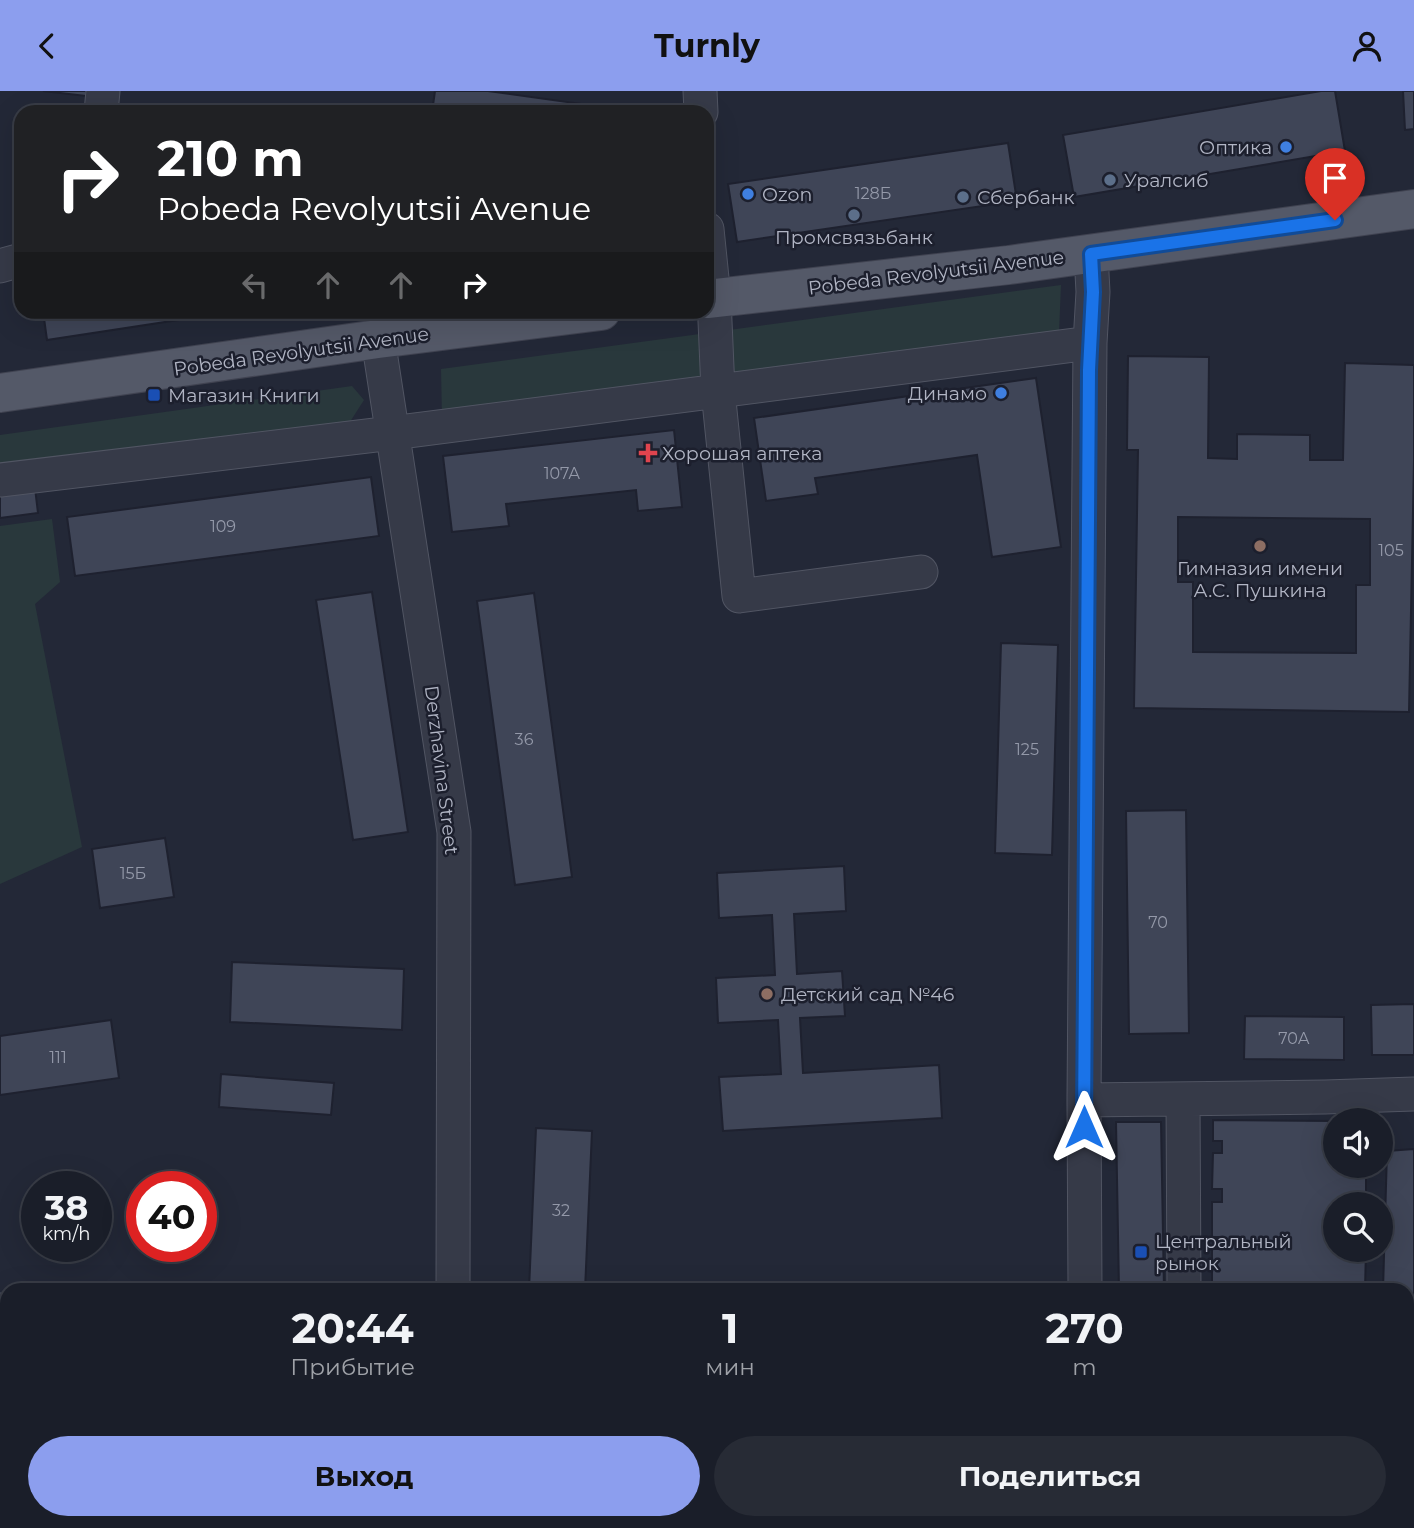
<!DOCTYPE html>
<html lang="ru">
<head>
<meta charset="utf-8">
<style>
	body { margin:0; font-family:Montserrat,sans-serif; background:#272b35; color:#f1f3f6; height:100vh; display:flex; flex-direction:column; font-size:26px; white-space:nowrap }
	* { box-sizing:border-box; margin:0 }
	p { font-size:23px; color:#9fa2a8 }
	.icon { flex:none; width:38px; height:38px; fill:none; stroke:currentColor; stroke-width:2; stroke-linecap:round; stroke-linejoin:round }
	.map { position:relative; flex:1; overflow:hidden }
	.details { position:absolute; left:0px; top:1192px; width:1414px; height:247px; display:flex; flex-direction:column; background:#1a1e29; border-radius:21px 21px 0 0; box-shadow:0 7px 28px #0002,0 0 0 2px #383c46 }
	.details>* { flex:none }
	.banner { position:absolute; left:14px; top:14px; width:700px; height:214px; border-radius:21px; box-shadow:0 7px 28px #0002,0 0 0 2px #383c46; background:#202124; color:#fff; overflow:hidden }
	.buttons { position:absolute; left:1323px; top:1017px; display:grid; gap:14px }
	.buttons a { display:grid; place-items:center; width:70px; height:70px; border-radius:50%; background:#1a1e29; box-shadow:0 7px 28px #0002,0 0 0 2px #383c46; font-size:35px }
	.speed { position:absolute; left:21px; top:1080px; display:flex; gap:14px; font-size:35px; font-weight:700; text-align:center }
	.speed>* { display:grid; place-content:center; width:91px; height:91px; border-radius:50%; background:#1a1e29; box-shadow:0 7px 28px #0002,0 0 0 2px #383c46; line-height:1 }
	.speed small { font-size:18px; font-weight:400 }
	.speed .limit { border:10px solid #d22; background:#fff; color:#111 }
	.pin { position:absolute; display:grid; place-items:center; width:60px; height:60px; color:#fff; margin:-72px -30px; border-radius:50% 50% 50% 0; rotate:-45deg; box-shadow:0 0 7px #0007 }
	.pin .icon { rotate:45deg }
	.me { position:absolute; width:77px; margin:-38px; rotate:0deg; stroke-linejoin:round; filter:drop-shadow(0 0 5px #0008) }
	.turn { display:flex; align-items:center; gap:24px; height:147px; padding:0 28px; font-size:32px }
	.turn .icon { width:91px; height:91px; stroke-width:2.5 }
	.turn b { display:block; font-size:49px; line-height:60px }
	.lanes { display:flex; align-items:center; height:66px; padding:0 28px; background:#0003; justify-content:center; gap:35px; direction:ltr }
	.lanes .off { opacity:.35 }
	.eta { display:flex; justify-content:space-evenly; align-items:center; height:119px; text-align:center }
	.eta b { font-size:42px; font-weight:700; line-height:49px }
	.action { display:flex; gap:14px; margin-top:auto; padding:14px 28px }
	.action a { flex:1; height:80px; border-radius:42px; background:#8c9eee; color:#111; font-size:28px; font-weight:700; line-height:80px; text-align:center }
	.action a+a { background:#272b35; color:#f1f3f6 }
	header { display:flex; justify-content:space-between; align-items:center; height:91px; padding:0 28px; background:#8c9eee; color:#111; font-size:32px; font-weight:700 }
	.map>svg:first-child { display:block }
	.medical { fill:#322e3a }
	.green { fill:#29383c }
	.building { fill:#3f4557; stroke:#1e212f; stroke-width:2; fill-rule:evenodd }
	.lines { fill:none; stroke-linecap:round; stroke-linejoin:round }
	.minor-casing { stroke:#515563; stroke-width:35 }
	.major-casing { stroke:#404351; stroke-width:40 }
	.minor { stroke:#363a48; stroke-width:33 }
	.major { stroke:#545968; stroke-width:38 }
	.route-casing { stroke:#114b97; stroke-width:18 }
	.route { stroke:#1a73e8; stroke-width:12 }
	.shop-dot { fill:#3f7fe0; stroke:#1c1f2d; stroke-width:2.5 }
	.service-dot { fill:#5c6f8a; stroke:#1c1f2d; stroke-width:2.5 }
	.transit-dot { fill:#1a4fb4; stroke:#1c1f2d; stroke-width:2.5 }
	.health-dot { fill:#e0444e; stroke:#1c1f2d; stroke-width:2.5 }
	.education-dot { fill:#8d6e63; stroke:#1c1f2d; stroke-width:2.5 }
	.labels { text-anchor:middle; stroke-width:5; stroke-linejoin:round; paint-order:stroke }
	.number-label { font-size:16px; fill:#9499a9 }
	.poi-label { font-size:19px; fill:#b1b5c4; stroke:#1c1f2d; text-anchor:start }
	.street-label { font-size:19px; fill:#b1b5c4; stroke:#1c1f2d }
</style>
</head>
<body>
<header><svg class="icon" aria-label="back" viewBox="0 0 24 24"><path d="M15 5l-7 7 7 7"/></svg>Turnly<svg class="icon" aria-label="person" viewBox="0 0 24 24"><circle cx="12" cy="8" r="4"/><path d="M4 21q1-7 8-7t8 7"/></svg></header>
<div class="map">
<svg width="1414" height="1437" viewBox="0 0 1414 1437">
	<rect width="100%" height="100%" fill="#232837"/>
	<!-- medical -->
	<path class="medical" d="M 646,1432 L 848,1432 L 845,1437 L 643,1437 Z"/>
	<!-- green -->
	<path class="green" d="M 1061,194 L 1059,242 L 442,328 L 441,278 Z
		M 352,295 L 364,309 L 348,334 L 0,377 L 0,344 Z
		M 52,428 L 60,491 L 35,513 L 82,756 L 0,793 L 0,435 Z"/>
	<!-- building -->
	<path class="building" d="M 43,0 L 86,0 L 86,5 Z
		M 435,0 L 488,0 L 632,20 L 632,21 L 432,21 Z
		M 1321,0 L 1335,0 L 1345,60 L 1074,106 L 1063,44 Z
		M 1403,0 L 1414,0 L 1414,38 L 1405,39 Z
		M 142,13 L 211,21 L 141,21 Z
		M 1008,52 L 1017,110 L 737,151 L 728,93 Z
		M 43,220 L 237,220 L 47,249 Z
		M 1128,265 L 1209,266 L 1208,367 L 1237,368 L 1237,343 L 1310,344 L 1310,369 L 1343,369 L 1345,272 L 1414,274 L 1414,370 L 1409,621 L 1134,617 L 1138,359 L 1127,359 ZM 1178,426 L 1370,428 L 1370,494 L 1356,494 L 1356,562 L 1193,561 L 1193,491 L 1178,491 Z
		M 1036,287 L 1061,456 L 992,466 L 977,364 L 815,387 L 818,403 L 766,410 L 754,327 Z
		M 674,339 L 682,416 L 638,420 L 636,399 L 506,413 L 509,435 L 452,441 L 443,365 Z
		M 371,386 L 379,445 L 75,485 L 67,426 Z
		M 35,397 L 38,422 L 0,427 L 0,402 Z
		M 372,501 L 408,741 L 353,749 L 316,509 Z
		M 534,502 L 572,786 L 515,794 L 477,510 Z
		M 1001,552 L 1058,554 L 1052,764 L 995,762 Z
		M 1186,719 L 1189,942 L 1129,943 L 1126,720 Z
		M 165,747 L 174,806 L 100,817 L 92,758 Z
		M 844,775 L 846,820 L 794,823 L 797,883 L 842,880 L 845,925 L 800,927 L 803,982 L 939,974 L 942,1027 L 723,1040 L 719,986 L 781,983 L 778,929 L 718,932 L 716,887 L 775,884 L 772,824 L 719,827 L 717,782 Z
		M 232,871 L 404,878 L 402,939 L 230,931 Z
		M 1414,913 L 1414,964 L 1372,964 L 1371,914 Z
		M 1245,925 L 1344,926 L 1344,969 L 1244,968 Z
		M 111,929 L 119,987 L 0,1004 L 0,945 Z
		M 221,983 L 334,992 L 331,1024 L 219,1016 Z
		M 1213,1029 L 1335,1030 L 1335,1074 L 1366,1074 L 1366,1113 L 1335,1113 L 1335,1158 L 1366,1158 L 1365,1199 L 1222,1199 L 1222,1195 L 1212,1195 L 1212,1158 L 1223,1158 L 1223,1146 L 1212,1146 L 1212,1111 L 1222,1111 L 1222,1098 L 1212,1098 L 1213,1062 L 1222,1062 L 1222,1050 L 1213,1050 Z
		M 1116,1031 L 1161,1031 L 1164,1199 L 1119,1199 Z
		M 536,1037 L 592,1040 L 585,1199 L 529,1199 Z
		M 1414,1058 L 1414,1277 L 1407,1277 L 1407,1199 L 1383,1199 L 1387,1060 Z
		M 0,1237 L 7,1238 L 7,1260 L 0,1259 Z
		M 1407,1414 L 1414,1414 L 1414,1437 L 1394,1437 L 1395,1432 L 1407,1432 Z
		M 184,1432 L 226,1432 L 223,1437 L 181,1437 Z
		M 326,1432 L 365,1432 L 362,1437 L 337,1437 Z
		M 424,1432 L 463,1432 L 473,1437 L 421,1437 Z
		M 512,1432 L 552,1432 L 551,1437 L 529,1437 Z
		M 660,1432 L 718,1432 L 717,1437 L 658,1437 Z
		M 784,1432 L 818,1432 L 828,1437 L 781,1437 Z
		M 1168,1432 L 1351,1432 L 1351,1437 L 1168,1437 Z"/>
	<g class="lines">
		<defs>
			<path id="minor" d="M 700,0 L 701,21
				M 101,21 L 103,0
				M 707,138 L 714,207 L 718,300 L 739,505 L 921,481
				M 0,175 L 21,169
				M 378,248 L 454,741 L 453,1199
				M 0,389 L 392,342 L 1090,252
				M 1183,1008 L 1184,1199
				M 1084,1009 L 1325,1006 L 1414,1003
				M 1085,1199 L 1084,1009 L 1090,252 L 1093,201 L 1091,163
				M 0,1219 L 7,1219
				M 1407,1341 L 1414,1341
				M 91,1437 L 92,1432
				M 387,1437 L 390,1432
				M 913,1437 L 915,1432
				M 1097,1437 L 1098,1432"/>
			<path id="major" d="M 707,208 L 1009,174 L 1414,118
				M 0,302 L 378,248 L 601,220"/>
		</defs>
		<!-- minor casing -->
		<use href="#minor" class="minor-casing"/>
		<!-- major casing -->
		<use href="#major" class="major-casing"/>
		<!-- minor -->
		<use href="#minor" class="minor"/>
		<!-- major -->
		<use href="#major" class="major"/>
	</g>
	<g class="lines">
		<defs>
			<path id="route" d="M 1084,1036 L 1089,279 L 1093,201 L 1091,163 L 1335,129"/>
		</defs>
		<!-- route casing -->
		<use href="#route" class="route-casing"/>
		<!-- route -->
		<use href="#route" class="route"/>
	</g>
	<!-- markers -->
	<g class="shop-dot">
		<circle cx="1286" cy="56" r="7"/>
		<circle cx="748" cy="103" r="7"/>
		<circle cx="1001" cy="302" r="7"/>
	</g>
	<g class="service-dot">
		<circle cx="1110" cy="89" r="7"/>
		<circle cx="963" cy="106" r="7"/>
		<circle cx="854" cy="124" r="7"/>
	</g>
	<g class="transit-dot">
		<rect x="147" y="297" width="14" height="14" rx="3.5"/>
		<rect x="1134" y="1154" width="14" height="14" rx="3.5"/>
	</g>
	<path class="health-dot" d="M644.5 351.5h7v7h7v7h-7v7h-7v-7h-7v-7h7z"/>
	<g class="education-dot">
		<circle cx="1260" cy="455" r="7"/>
		<circle cx="767" cy="903" r="7"/>
	</g>
	<g class="labels">
		<!-- number labels -->
		<g class="number-label">
			<text x="873" y="108">128Б</text>
			<text x="562" y="388">107А</text>
			<text x="223" y="441">109</text>
			<text x="1391" y="465">105</text>
			<text x="524" y="654">36</text>
			<text x="1027" y="664">125</text>
			<text x="133" y="788">15Б</text>
			<text x="1158" y="837">70</text>
			<text x="1294" y="953">70А</text>
			<text x="58" y="972">111</text>
			<text x="561" y="1125">32</text>
		</g>
		<!-- poi labels -->
		<g class="poi-label">
			<text x="1272" y="63" text-anchor="end">Оптика</text>
			<text x="1124" y="96">Уралсиб</text>
			<text x="762" y="110">Ozon</text>
			<text x="977" y="113">Сбербанк</text>
			<text x="854" y="153" text-anchor="middle">Промсвязьбанк</text>
			<text x="987" y="309" text-anchor="end">Динамо</text>
			<text x="168" y="311">Магазин Книги</text>
			<text x="662" y="369">Хорошая аптека</text>
			<text x="1260" y="484" text-anchor="middle">Гимназия имени<tspan x="1260" dy="22">А.С. Пушкина</tspan></text>
			<text x="781" y="910">Детский сад №46</text>
			<text x="1155" y="1157">Центральный<tspan x="1155" dy="22">рынок</tspan></text>
		</g>
		<!-- street labels -->
		<g class="street-label">
			<text transform="translate(936 181) rotate(-7)" y="7">Pobeda Revolyutsii Avenue</text>
			<text transform="translate(301 260) rotate(-8)" y="7">Pobeda Revolyutsii Avenue</text>
			<text transform="translate(442 679) rotate(83)" y="7">Derzhavina Street</text>
		</g>
	</g>
</svg>
<div class="buttons">
<a><svg class="icon" aria-label="sound" viewBox="0 0 24 24"><path d="M4 9h4l5-4v14l-5-4H4zM17 9q2 3 0 6"/></svg></a>
<a><svg class="icon" aria-label="search" viewBox="0 0 24 24"><circle cx="10" cy="10" r="6"/><path d="M15 15l6 6"/></svg></a>
</div>
<div class="speed"><div>38<small>km/h</small></div><div class="limit">40</div></div>
<div class="pin" style="left:1335px;top:129px;background:#d93025"><svg class="icon" aria-label="arrive" viewBox="0 0 24 24"><path d="M6 21V4h12l-3 4 3 4H6"/></svg></div>
<svg class="me" style="left:1084px;top:1036px" viewBox="-20 -20 40 40"><path d="M0-17L14 15 0 8-14 15z" fill="#1a73e8" stroke="#fff" stroke-width="4"/></svg>
<div class="banner">
<div class="turn"><svg class="icon" aria-label="right" viewBox="0 0 24 24"><path d="M7 20v-9h11M14 6l5 5-5 5"/></svg><div><b>210 m</b>Pobeda Revolyutsii Avenue</div></div>
<div class="lanes"><svg class="icon off" aria-label="left" viewBox="0 0 24 24"><path d="M17 20v-9H6M10 6l-5 5 5 5"/></svg><svg class="icon off" aria-label="ahead" viewBox="0 0 24 24"><path d="M12 20V5M6 11l6-6 6 6"/></svg><svg class="icon off" aria-label="ahead" viewBox="0 0 24 24"><path d="M12 20V5M6 11l6-6 6 6"/></svg><svg class="icon" aria-label="right" viewBox="0 0 24 24"><path d="M7 20v-9h11M14 6l5 5-5 5"/></svg></div>
</div>
<section class="details">
<div class="eta">
<div><b>20:44</b><p>Прибытие</p></div>
<div><b>1</b><p>мин</p></div>
<div><b>270</b><p>m</p></div>
</div>
<div class="action"><a>Выход</a><a>Поделиться</a></div>
</section>
</div>
</body>
</html>
